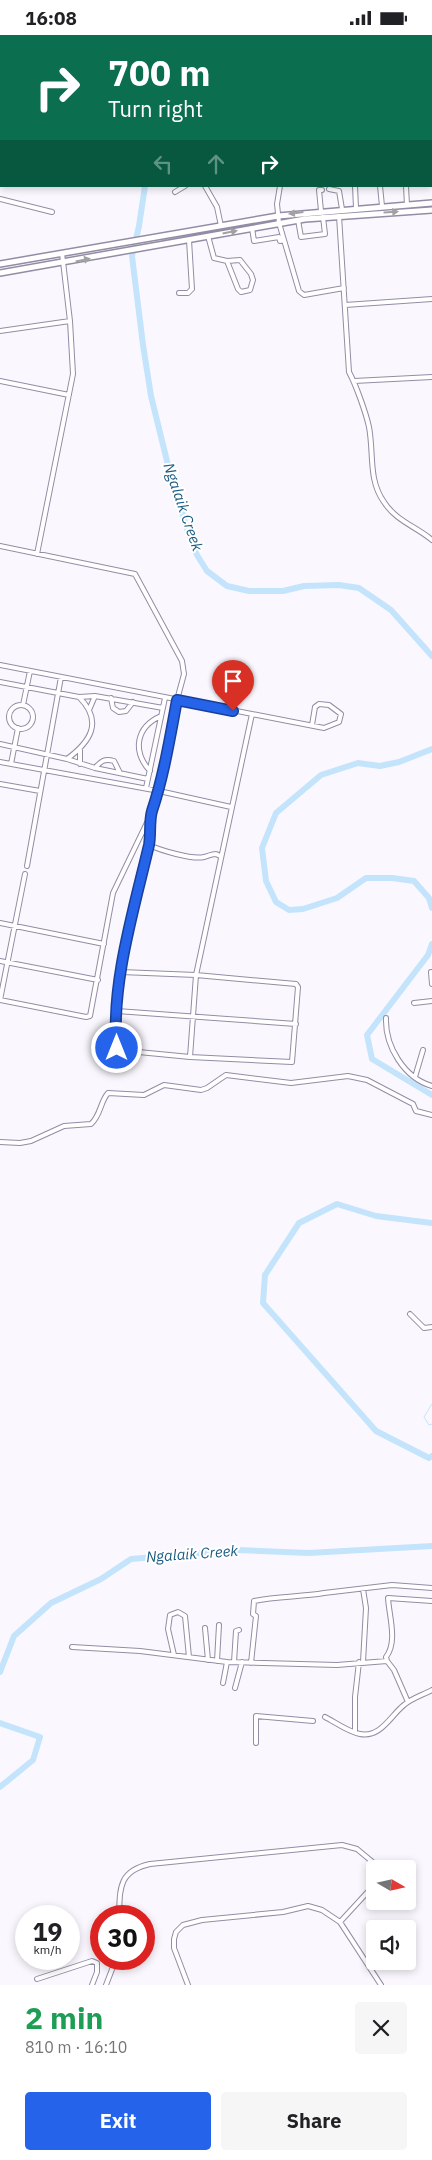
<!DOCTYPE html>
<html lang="en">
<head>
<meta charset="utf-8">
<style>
	body { margin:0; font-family:"IBM Plex Sans",sans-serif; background:#f6f6f6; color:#202124; height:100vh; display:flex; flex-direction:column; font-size:19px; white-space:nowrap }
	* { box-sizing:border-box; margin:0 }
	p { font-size:16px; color:#757577 }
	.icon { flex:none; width:28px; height:28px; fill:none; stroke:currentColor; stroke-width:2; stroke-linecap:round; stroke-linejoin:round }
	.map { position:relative; height:1950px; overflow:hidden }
	.side { display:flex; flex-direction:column; background:#fff; flex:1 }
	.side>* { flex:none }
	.guide { position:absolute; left:0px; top:0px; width:432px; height:152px; box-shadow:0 2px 8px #0003; background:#0b6e4f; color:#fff; overflow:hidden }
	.needle { width:32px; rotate:99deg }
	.controls { position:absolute; left:366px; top:1825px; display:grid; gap:10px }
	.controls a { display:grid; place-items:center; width:50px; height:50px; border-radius:5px; background:#fff; box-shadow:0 2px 8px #0003; font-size:25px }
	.speed { position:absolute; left:15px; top:1870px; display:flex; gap:10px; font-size:25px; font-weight:700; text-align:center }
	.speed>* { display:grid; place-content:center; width:65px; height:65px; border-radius:50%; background:#fff; box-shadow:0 2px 8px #0003; line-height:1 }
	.speed small { font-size:12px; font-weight:400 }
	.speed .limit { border:8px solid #d22; background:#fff; color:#111 }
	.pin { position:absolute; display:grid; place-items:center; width:42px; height:42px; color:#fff; margin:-51px -21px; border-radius:50% 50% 50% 0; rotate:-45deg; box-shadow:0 0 5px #0007 }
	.pin .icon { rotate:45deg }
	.me { position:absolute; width:55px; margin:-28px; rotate:0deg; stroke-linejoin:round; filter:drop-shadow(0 0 4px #0008) }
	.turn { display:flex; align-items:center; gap:18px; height:105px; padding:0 25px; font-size:22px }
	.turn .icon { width:65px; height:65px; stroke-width:2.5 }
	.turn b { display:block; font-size:35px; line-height:42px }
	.lanes { display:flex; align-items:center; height:48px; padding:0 25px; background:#0003; justify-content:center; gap:25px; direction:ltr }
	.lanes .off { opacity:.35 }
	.round { display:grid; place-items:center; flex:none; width:52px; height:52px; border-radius:5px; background:#f6f6f6 }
	.summary { display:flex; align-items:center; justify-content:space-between; height:85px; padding:0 25px }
	h1 { font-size:30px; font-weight:800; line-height:38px; color:#1e9e55 }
	.button { display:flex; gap:10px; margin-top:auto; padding:10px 25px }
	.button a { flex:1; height:58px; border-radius:5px; background:#2563eb; color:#fff; font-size:20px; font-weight:800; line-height:58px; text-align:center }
	.button a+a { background:#f6f6f6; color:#202124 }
	.status { display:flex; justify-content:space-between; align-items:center; height:35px; padding:0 25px; background:#fff; direction:ltr }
	.status svg { height:14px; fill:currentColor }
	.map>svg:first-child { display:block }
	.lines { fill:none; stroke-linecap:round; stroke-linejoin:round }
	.stream { stroke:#c4e4fc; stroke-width:1 }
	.river { stroke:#c4e4fc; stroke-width:6 }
	.minor-casing { stroke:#948ca5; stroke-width:6 }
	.major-casing { stroke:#948ca5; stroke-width:8 }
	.minor { stroke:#fff; stroke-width:4 }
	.major { stroke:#fff; stroke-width:5 }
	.oneway { fill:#a1a0a3 }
	.route-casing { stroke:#184099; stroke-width:12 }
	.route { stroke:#2563eb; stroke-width:9 }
	.labels { text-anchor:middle; stroke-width:4; stroke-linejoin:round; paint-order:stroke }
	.water-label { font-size:15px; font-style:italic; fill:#1a5b81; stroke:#fff }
</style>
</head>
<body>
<div class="status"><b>16:08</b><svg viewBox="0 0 49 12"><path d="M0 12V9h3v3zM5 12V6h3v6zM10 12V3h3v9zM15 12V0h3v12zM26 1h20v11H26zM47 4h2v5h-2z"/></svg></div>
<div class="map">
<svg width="432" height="1950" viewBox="0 0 432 1950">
	<rect width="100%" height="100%" fill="#faf8fe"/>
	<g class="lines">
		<!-- stream -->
		<path class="stream" d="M 432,1369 L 424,1382 L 429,1390 L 432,1389"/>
		<!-- river -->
		<path class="river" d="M 165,1 L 165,0
			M 145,151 L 139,191 L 132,221 L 143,310 L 151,361 L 167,426 L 187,494 L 197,520 L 207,536 L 227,551 L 249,556 L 283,556 L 304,551 L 339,550 L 359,553 L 391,575 L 432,621
			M 432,714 L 399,727 L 380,731 L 358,728 L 321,740 L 276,778 L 262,813 L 266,846 L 276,867 L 289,875 L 303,874 L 337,863 L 366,843 L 392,843 L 414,846 L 429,863 L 432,873
			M 432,909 L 428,920 L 367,1000 L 372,1024 L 432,1060
			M 432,1188 L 376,1181 L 337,1169 L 299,1188 L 265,1240 L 263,1268 L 376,1396 L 429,1423 L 432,1421
			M 0,1637 L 14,1601 L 51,1568 L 101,1544 L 131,1524 L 238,1515 L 309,1518 L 432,1511
			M 0,1688 L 40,1702 L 33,1725 L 0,1752"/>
		<defs>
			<path id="minor" d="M 62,0 L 64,1
				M 249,0 L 249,1
				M 11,1 L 11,0
				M 307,1 L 307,0
				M 331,1 L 331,0
				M 374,1 L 376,1
				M 426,1 L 426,0
				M 0,60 L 1,54
				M 431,87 L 432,87
				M 0,128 L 1,129
				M 205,151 L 217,172 L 221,191
				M 280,151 L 277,169 L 279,188 L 299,256 L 304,260 L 344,253
				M 355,151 L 356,173
				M 380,151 L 382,171
				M 406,151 L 407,170
				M 329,154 L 339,156 L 342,174
				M 175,157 L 185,151
				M 0,164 L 52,177
				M 321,176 L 319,155 L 322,155
				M 339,181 L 349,337 C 356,350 366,378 369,392 C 374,418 368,445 384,467 C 396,486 417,492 432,505
				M 298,185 L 301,202 L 325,199 L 323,182
				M 252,193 L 254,206 L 279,202 L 280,206 L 284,205
				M 208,201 L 214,223 L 227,226 L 238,254 L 241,257 L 250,255 L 253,245 L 251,239 L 240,225 L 227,226
				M 179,258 L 188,258 L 192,254 L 189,205
				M 345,270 L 432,264
				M 0,296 L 70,286
				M 0,346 L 69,360
				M 354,346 L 432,342
				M 0,511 L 135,539 L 182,626 L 184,639 L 177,665 L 159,756 L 155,771 L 113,858 L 90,981 L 86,982 L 0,965
				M 37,519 L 73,339 L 70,286 L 62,218
				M 0,630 L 324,693 L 339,687 L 341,679 L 329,670 L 319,669 L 315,672 L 312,690
				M 0,647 L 79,662 C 104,687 90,707 67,724 L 0,709
				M 79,662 L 95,661 L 163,673
				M 111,663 L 113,673 L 119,677 L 126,676 L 133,667
				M 23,670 L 30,636
				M9 682a12 12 0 1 1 24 0a12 12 0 1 1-24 0Z
				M 89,675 L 95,661
				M 80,715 L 80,729
				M 67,724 L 95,733 L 148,744
				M 0,727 L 159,756
				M 11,729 L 18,693
				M 95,733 C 101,726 105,723 114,726 L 120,738
				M 150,736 C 132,716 136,692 161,681
				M 0,749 L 40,756
				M 146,753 L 165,663
				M 159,756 L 231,772
				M 149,810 C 160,815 192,825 204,822 C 209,821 211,819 216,819 L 220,821
				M 27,831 L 61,642
				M 0,888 L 104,909
				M 0,926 L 98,945
				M 121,937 L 196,940 L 296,949 L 298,952 L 292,1027 L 190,1022 L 118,1015 L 116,1008 L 117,961 L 121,937 L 142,832 L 149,810 L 152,780
				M 431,937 L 432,949
				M 0,965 L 25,839
				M 414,968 L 432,966
				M 117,976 L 296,989
				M 386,983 C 385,1011 404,1043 432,1051
				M 190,1022 L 196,940 L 252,679
				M 415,1042 L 423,1015
				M 0,1107 L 20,1108 L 31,1106 L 64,1091 L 91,1089 C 101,1080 100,1067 108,1058 L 144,1060 L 164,1050 L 201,1055 L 207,1053 L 226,1040 L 291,1048 L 348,1041 L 367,1045 L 413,1069 L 416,1076 L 432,1080
				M 410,1279 L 424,1293 L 432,1292
				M 205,1593 L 208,1625
				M 72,1612 L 140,1616 L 227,1627 L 337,1630 L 387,1626 L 394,1635 L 408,1667
				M 174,1620 L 168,1594 L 170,1580 L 178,1577 L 185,1581 L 189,1622
				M 217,1626 L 219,1590
				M 387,1626 L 386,1622 C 398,1607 389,1581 388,1563 L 432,1566
				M 234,1627 L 236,1596 L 239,1595
				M 363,1627 L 366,1573 L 363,1554
				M 251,1628 L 256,1581 L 253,1579 L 254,1566 C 277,1561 301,1562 324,1558 L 392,1550 L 432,1553
				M 223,1648 L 227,1627
				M 235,1653 L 242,1627
				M 325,1682 C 335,1687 348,1697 360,1699 C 381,1703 391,1680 404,1670 C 412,1663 423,1660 432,1655
				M 355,1697 L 355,1662 L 359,1627
				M 256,1708 L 256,1681 L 313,1686
				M 119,1881 C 120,1854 118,1836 150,1829 L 342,1810 L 357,1814 L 381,1834
				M 340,1887 L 375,1849
				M 37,1944 L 92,1926 L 97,1928 L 97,1937 L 92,1950
				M 106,1950 L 116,1924
				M 188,1950 L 174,1913 L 174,1904 L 176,1897 L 183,1890 L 202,1885 L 283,1877 L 308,1871 L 322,1875 L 340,1887 L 381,1950"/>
			<path id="major" d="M 0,229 L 278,181 L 432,168
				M 0,238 L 305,184 L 432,175"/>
		</defs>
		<!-- minor casing -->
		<use href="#minor" class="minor-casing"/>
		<!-- major casing -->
		<use href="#major" class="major-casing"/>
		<!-- minor -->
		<use href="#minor" class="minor"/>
		<!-- major -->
		<use href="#major" class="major"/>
	</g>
	<!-- one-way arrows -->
	<defs><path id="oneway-solid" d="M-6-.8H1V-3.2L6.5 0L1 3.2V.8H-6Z" transform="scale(1.25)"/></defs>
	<g class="oneway">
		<use href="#oneway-solid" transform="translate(391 177) rotate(-4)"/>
		<use href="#oneway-solid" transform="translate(296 178) rotate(173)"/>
		<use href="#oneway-solid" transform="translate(230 197) rotate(-11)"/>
		<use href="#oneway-solid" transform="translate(83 225) rotate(-11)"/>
	</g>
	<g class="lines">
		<defs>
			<path id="route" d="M 117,1013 C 110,952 135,870 149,810 C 151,800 149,786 152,776 C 164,740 170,702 177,665 L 233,676"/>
		</defs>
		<!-- route casing -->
		<use href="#route" class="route-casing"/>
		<!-- route -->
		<use href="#route" class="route"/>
	</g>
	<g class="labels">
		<!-- water labels -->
		<g class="water-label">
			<text transform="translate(183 472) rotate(71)" y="5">Ngalaik Creek</text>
			<text transform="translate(192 1519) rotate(-4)" y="5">Ngalaik Creek</text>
		</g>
	</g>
</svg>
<div class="controls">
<a><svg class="needle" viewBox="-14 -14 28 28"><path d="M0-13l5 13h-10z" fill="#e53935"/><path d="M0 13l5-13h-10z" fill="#757577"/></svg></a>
<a><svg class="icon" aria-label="sound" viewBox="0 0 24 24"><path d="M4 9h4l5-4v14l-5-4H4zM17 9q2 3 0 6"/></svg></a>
</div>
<div class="speed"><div>19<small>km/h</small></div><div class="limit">30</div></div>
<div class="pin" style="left:233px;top:676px;background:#d93025"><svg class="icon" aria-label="arrive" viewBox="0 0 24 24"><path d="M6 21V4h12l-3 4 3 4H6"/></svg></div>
<svg class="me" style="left:117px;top:1013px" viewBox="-20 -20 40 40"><circle r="17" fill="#2563eb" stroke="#fff" stroke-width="3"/><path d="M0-11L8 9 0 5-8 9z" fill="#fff"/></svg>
<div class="guide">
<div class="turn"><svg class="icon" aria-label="right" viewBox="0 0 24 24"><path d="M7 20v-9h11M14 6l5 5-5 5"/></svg><div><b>700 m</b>Turn right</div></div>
<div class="lanes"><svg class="icon off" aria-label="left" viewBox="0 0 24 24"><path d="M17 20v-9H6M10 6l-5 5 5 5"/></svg><svg class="icon off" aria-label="ahead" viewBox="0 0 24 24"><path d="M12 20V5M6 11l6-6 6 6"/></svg><svg class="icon" aria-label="right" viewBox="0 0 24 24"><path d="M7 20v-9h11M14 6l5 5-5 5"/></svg></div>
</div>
</div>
<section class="side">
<div class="summary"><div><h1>2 min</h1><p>810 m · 16:10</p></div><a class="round"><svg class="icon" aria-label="close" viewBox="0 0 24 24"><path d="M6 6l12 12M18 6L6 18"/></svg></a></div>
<div class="button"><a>Exit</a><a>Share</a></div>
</section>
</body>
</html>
